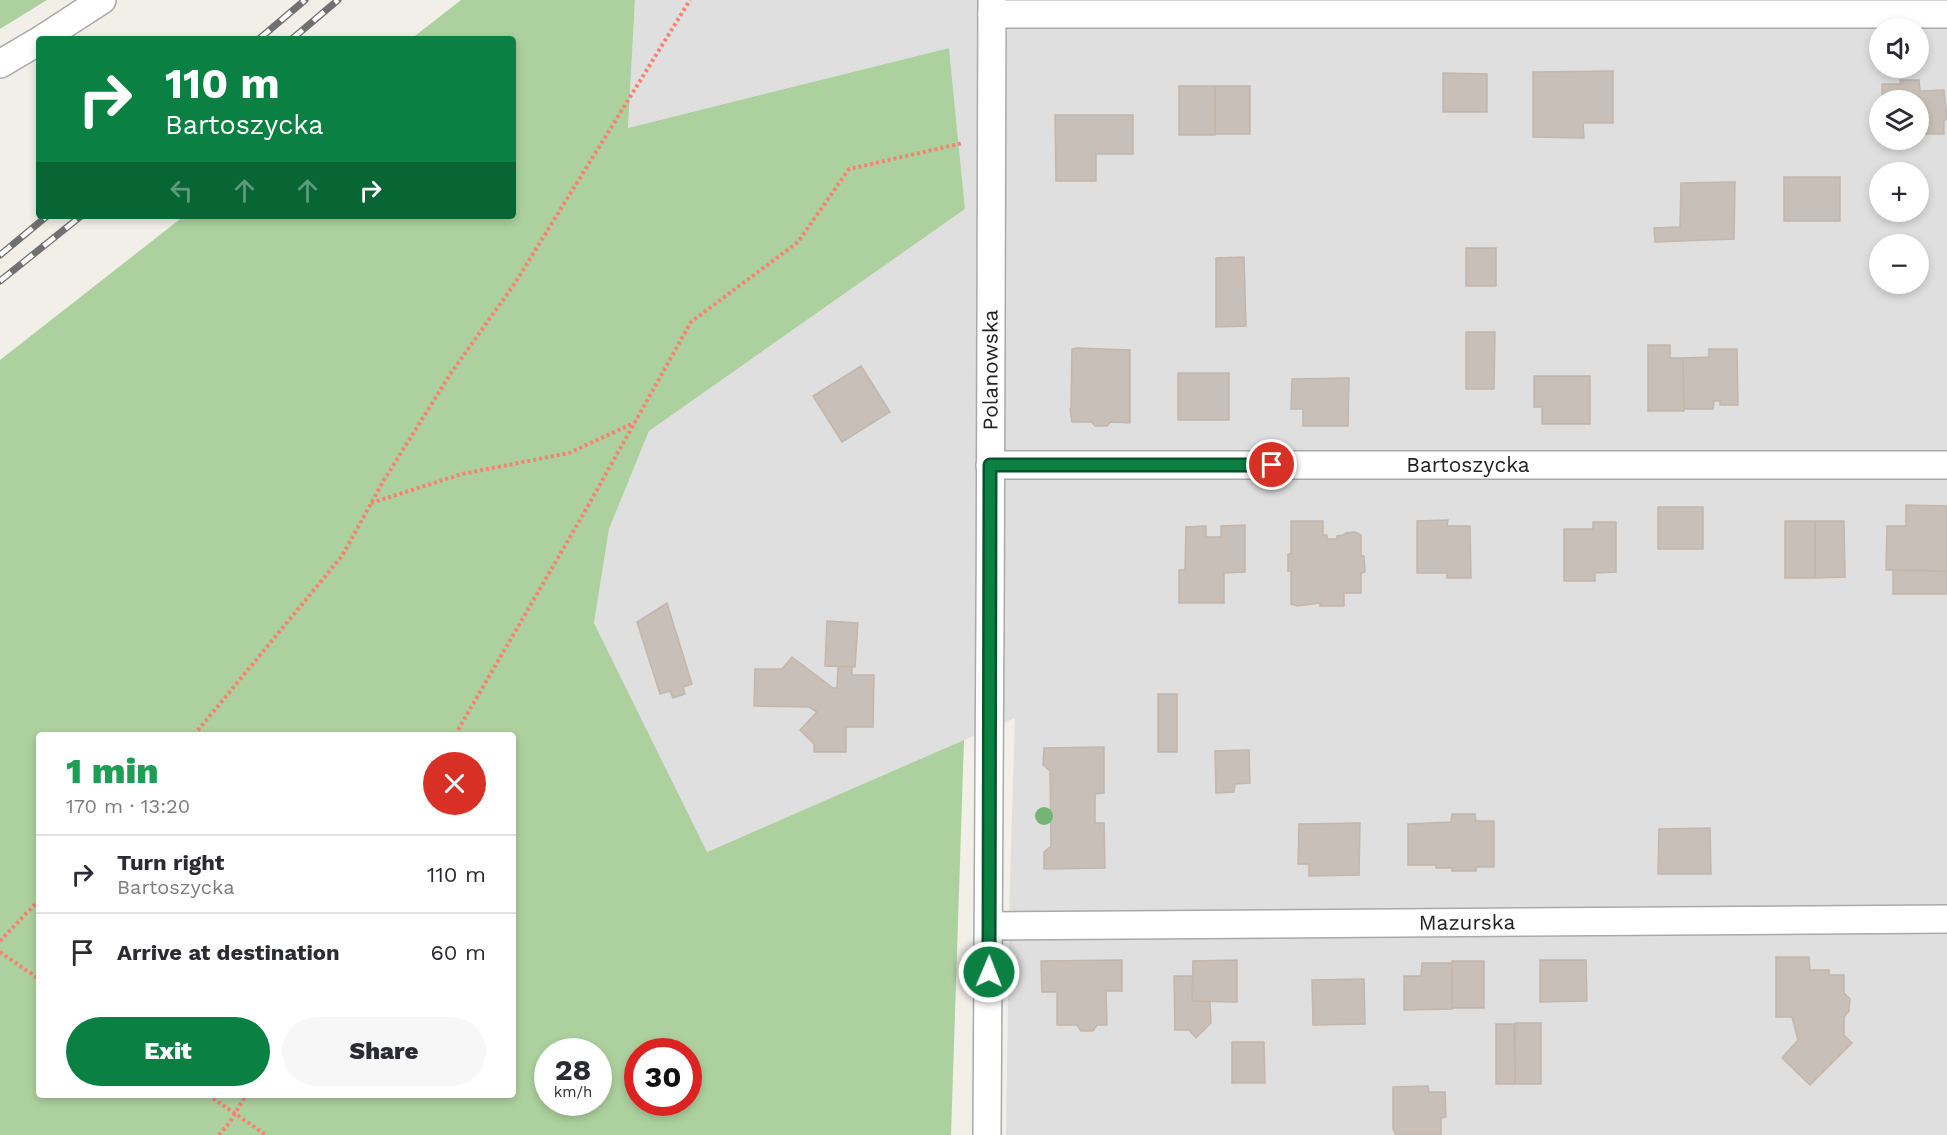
<!DOCTYPE html>
<html lang="en">
<head>
<meta charset="utf-8">
<style>
	body { margin:0; font-family:"Work Sans",sans-serif; background:#f7f7f7; color:#2b2b33; height:100vh; display:flex; flex-direction:column; font-size:22px; white-space:nowrap }
	* { box-sizing:border-box; margin:0 }
	p { font-size:20px; color:#7c7c81 }
	.icon { flex:none; width:33px; height:33px; fill:none; stroke:currentColor; stroke-width:2; stroke-linecap:round; stroke-linejoin:round }
	.map { position:relative; flex:1; overflow:hidden }
	.side { position:absolute; left:36px; top:732px; width:480px; height:366px; display:flex; flex-direction:column; background:#fff; border-radius:6px; box-shadow:0 3px 9px #0003 }
	.side>* { flex:none }
	.banner { position:absolute; left:36px; top:36px; width:480px; height:183px; border-radius:6px; box-shadow:0 3px 9px #0003; background:#0b8043; color:#fff; overflow:hidden }
	.tools { position:absolute; left:1869px; top:18px; display:grid; gap:12px }
	.tools a { display:grid; place-items:center; width:60px; height:60px; border-radius:50%; background:#fff; box-shadow:0 3px 9px #0003; font-size:30px }
	.speed { position:absolute; left:534px; top:1038px; display:flex; gap:12px; font-size:30px; font-weight:700; text-align:center }
	.speed>* { display:grid; place-content:center; width:78px; height:78px; border-radius:50%; background:#fff; box-shadow:0 3px 9px #0003; line-height:1 }
	.speed small { font-size:15px; font-weight:400 }
	.speed .limit { border:9px solid #d22; background:#fff; color:#111 }
	.pin { position:absolute; display:grid; place-items:center; width:51px; height:51px; color:#fff; margin:-26px; border:3px solid #fff; border-radius:50%; box-shadow:0 2px 6px #0007 }
	.me { position:absolute; width:66px; margin:-33px; rotate:1deg; stroke-linejoin:round; filter:drop-shadow(0 0 4px #0008) }
	.turn { display:flex; align-items:center; gap:21px; height:126px; padding:0 30px; font-size:27px }
	.turn .icon { width:78px; height:78px; stroke-width:2.5 }
	.turn b { display:block; font-size:42px; line-height:51px }
	.lanes { display:flex; align-items:center; height:57px; padding:0 30px; background:#0003; justify-content:center; gap:30px; direction:ltr }
	.lanes .off { opacity:.35 }
	.round { display:grid; place-items:center; flex:none; width:63px; height:63px; border-radius:32px; background:#f7f7f7 }
	.head { display:flex; align-items:center; justify-content:space-between; height:102px; padding:0 30px }
	h1 { font-size:36px; font-weight:800; line-height:45px; color:#1e9e55 }
	.action { display:flex; gap:12px; margin-top:auto; padding:12px 30px }
	.action a { flex:1; height:69px; border-radius:36px; background:#0b8043; color:#fff; font-size:24px; font-weight:800; line-height:69px; text-align:center }
	.action a+a { background:#f7f7f7; color:#2b2b33 }
	ul { padding:0; list-style:none }
	li { display:flex; align-items:center; gap:18px; height:78px; padding:0 30px; border-top:2px solid #e1e1e2 }
	li div { flex:1 }
	li b { display:block; font-size:22px }
	li em { font-style:normal }
	.map>svg:first-child { display:block }
	.residential { fill:#e0dfdf; fill-rule:evenodd }
	.forest { fill:#add19e; fill-rule:evenodd }
	.building { fill:#c7bfb8; stroke:#c4b6ab; stroke-width:1.5 }
	.lines { fill:none; stroke-linecap:round; stroke-linejoin:round }
	.street-casing { stroke:#a9a9a9; stroke-width:30 }
	.path { stroke:#fa8072; stroke-width:4; stroke-dasharray:3 3; stroke-linecap:butt }
	.street { stroke:#fff; stroke-width:27 }
	.rail-casing { stroke:#707070; stroke-width:7 }
	.rail { stroke:#fff; stroke-width:4.5; stroke-dasharray:14; stroke-linecap:butt }
	.tree { fill:#74b475 }
	.route-casing { stroke:#07532c; stroke-width:15 }
	.route { stroke:#0b8043; stroke-width:10 }
	.labels { text-anchor:middle; stroke-width:6; stroke-linejoin:round; paint-order:stroke }
	.street-label { font-size:21px; fill:#222; stroke:#fff }
</style>
</head>
<body>
<div class="map">
<svg width="1947" height="1135" viewBox="0 0 1947 1135">
	<rect width="100%" height="100%" fill="#f2efe9"/>
	<!-- residential -->
	<path class="residential" d="M 635,0 L 1947,0 L 1947,1135 L 1006,1135 L 1010,878 L 1015,718 L 707,852 L 594,623 L 609,529 L 649,431 L 965,209 L 949,48 L 628,128 ZM 1880,28 L 1918,28 L 1918,68 L 1880,68 ZM 1880,100 L 1918,100 L 1918,140 L 1880,140 ZM 1880,172 L 1918,172 L 1918,212 L 1880,212 ZM 1880,244 L 1918,244 L 1918,284 L 1880,284 Z"/>
	<!-- forest -->
	<path class="forest" d="M 0,0 L 47,0 L 0,29 Z
		M 461,0 L 635,0 L 628,128 L 949,48 L 965,209 L 649,431 L 609,529 L 594,623 L 707,852 L 964,740 L 951,1135 L 0,1135 L 0,360 L 184,216 L 513,216 L 513,39 L 411,39 ZM 39,735 L 513,735 L 513,1095 L 39,1095 ZM 548,1052 L 598,1052 L 598,1102 L 548,1102 ZM 638,1052 L 688,1052 L 688,1102 L 638,1102 Z"/>
	<!-- building -->
	<path class="building" d="M 1613,71 L 1613,123 L 1583,123 L 1584,138 L 1533,137 L 1533,72 Z
		M 1443,73 L 1487,74 L 1487,112 L 1443,112 Z
		M 1900,80 L 1919,80 L 1920,91 L 1944,90 L 1947,119 L 1944,121 L 1944,134 L 1918,134 L 1918,100 L 1882,100 L 1882,84 L 1901,84 Z
		M 1179,86 L 1215,86 L 1215,135 L 1179,135 Z
		M 1215,86 L 1250,86 L 1250,134 L 1215,134 Z
		M 1055,115 L 1133,115 L 1133,154 L 1096,154 L 1096,181 L 1056,181 Z
		M 1784,177 L 1840,177 L 1840,221 L 1784,221 Z
		M 1735,182 L 1734,239 L 1655,242 L 1654,228 L 1680,227 L 1681,183 Z
		M 1466,248 L 1496,248 L 1496,286 L 1466,286 Z
		M 1244,257 L 1246,326 L 1216,327 L 1216,258 Z
		M 1466,332 L 1495,332 L 1494,389 L 1466,389 Z
		M 1648,345 L 1670,345 L 1670,358 L 1683,358 L 1684,411 L 1648,411 Z
		M 1077,348 L 1130,350 L 1130,423 L 1111,422 L 1107,426 L 1095,426 L 1092,422 L 1072,422 L 1070,409 L 1071,409 L 1072,349 Z
		M 1709,349 L 1737,349 L 1738,405 L 1720,405 L 1720,401 L 1714,401 L 1713,409 L 1684,409 L 1683,358 L 1709,357 Z
		M 861,366 L 890,412 L 842,442 L 813,396 Z
		M 1178,373 L 1229,373 L 1229,420 L 1178,420 Z
		M 1534,376 L 1590,376 L 1590,424 L 1542,424 L 1542,407 L 1534,407 Z
		M 1349,378 L 1348,426 L 1303,426 L 1303,409 L 1291,409 L 1292,379 Z
		M 1906,505 L 1947,506 L 1947,571 L 1886,570 L 1887,526 L 1906,526 Z
		M 1658,507 L 1703,507 L 1703,549 L 1658,549 Z
		M 1448,520 L 1447,526 L 1470,526 L 1471,578 L 1447,578 L 1447,573 L 1417,573 L 1417,521 Z
		M 1291,521 L 1323,521 L 1323,535 L 1327,535 L 1327,539 L 1337,539 L 1337,536 L 1343,535 L 1346,533 L 1355,532 L 1361,535 L 1361,556 L 1364,556 L 1365,572 L 1361,573 L 1361,593 L 1344,593 L 1344,606 L 1320,606 L 1320,603 L 1297,606 L 1291,604 L 1291,571 L 1288,571 L 1288,554 L 1291,554 Z
		M 1785,521 L 1815,521 L 1815,578 L 1785,578 Z
		M 1815,521 L 1844,521 L 1845,577 L 1815,578 Z
		M 1593,522 L 1616,522 L 1616,572 L 1595,573 L 1595,581 L 1564,581 L 1564,529 L 1593,529 Z
		M 1245,525 L 1245,572 L 1224,573 L 1224,603 L 1179,603 L 1179,570 L 1185,570 L 1186,527 L 1206,526 L 1206,537 L 1221,537 L 1221,526 Z
		M 1893,570 L 1947,571 L 1947,594 L 1893,594 Z
		M 667,603 L 692,684 L 683,687 L 685,694 L 673,698 L 670,691 L 660,694 L 637,622 Z
		M 827,621 L 858,623 L 855,667 L 825,666 Z
		M 792,657 L 833,688 L 837,688 L 838,666 L 852,667 L 852,675 L 874,675 L 873,727 L 846,727 L 846,752 L 814,752 L 814,744 L 800,730 L 817,712 L 809,707 L 754,706 L 755,669 L 782,669 Z
		M 1158,694 L 1177,694 L 1177,752 L 1158,752 Z
		M 1104,747 L 1104,793 L 1095,794 L 1095,823 L 1104,823 L 1105,868 L 1044,869 L 1044,852 L 1051,846 L 1050,771 L 1043,765 L 1044,748 Z
		M 1249,750 L 1250,783 L 1235,784 L 1234,792 L 1216,793 L 1215,751 Z
		M 1452,814 L 1475,814 L 1476,821 L 1494,821 L 1494,867 L 1476,867 L 1476,871 L 1452,871 L 1452,868 L 1436,868 L 1436,865 L 1408,865 L 1408,824 L 1451,822 Z
		M 1360,823 L 1359,875 L 1309,876 L 1309,864 L 1298,864 L 1299,824 Z
		M 1710,828 L 1711,874 L 1658,874 L 1659,829 Z
		M 1776,957 L 1809,957 L 1810,970 L 1829,970 L 1829,975 L 1844,975 L 1844,993 L 1850,999 L 1849,1011 L 1844,1017 L 1844,1035 L 1852,1043 L 1810,1085 L 1782,1058 L 1798,1040 L 1792,1017 L 1776,1017 Z
		M 1122,960 L 1122,991 L 1106,991 L 1107,1025 L 1097,1025 L 1093,1031 L 1081,1031 L 1077,1025 L 1057,1025 L 1057,992 L 1042,992 L 1041,961 Z
		M 1237,960 L 1237,1002 L 1192,1001 L 1193,961 Z
		M 1540,960 L 1586,960 L 1587,1001 L 1540,1002 Z
		M 1452,961 L 1484,961 L 1484,1008 L 1452,1008 Z
		M 1422,963 L 1452,963 L 1452,1009 L 1404,1010 L 1404,976 L 1421,976 Z
		M 1174,976 L 1193,976 L 1192,1001 L 1210,1002 L 1211,1023 L 1196,1038 L 1189,1030 L 1175,1030 Z
		M 1364,979 L 1365,1024 L 1313,1025 L 1312,980 Z
		M 1515,1023 L 1541,1023 L 1541,1084 L 1515,1084 Z
		M 1496,1024 L 1514,1024 L 1515,1084 L 1496,1084 Z
		M 1232,1042 L 1264,1042 L 1265,1083 L 1232,1083 Z
		M 1428,1086 L 1429,1092 L 1445,1092 L 1446,1117 L 1441,1118 L 1441,1135 L 1396,1135 L 1393,1129 L 1393,1087 Z"/>
	<g class="lines">
		<defs>
			<g id="street">
				<path d="M 992,14 L 1947,14"/>
				<path d="M 42,39 L 102,0"/>
				<path d="M 0,64 L 39,41"/>
				<path id="s1" d="M 990,465 L 1947,465"/>
				<path id="s2" d="M 989,926 L 1947,919"/>
				<path id="s3" d="M 987,1135 C 992,757 989,378 992,0"/>
			</g>
		</defs>
		<!-- street casing -->
		<use href="#street" class="street-casing"/>
		<!-- path -->
		<path class="path" d="M 371,503 L 462,474 L 569,453 L 634,423
			M 194,735 L 342,556 L 384,480 L 451,373 L 515,283 L 690,0
			M 455,735 L 584,513 L 691,322 L 798,242 L 849,169 L 963,143
			M 0,941 L 39,900
			M 0,952 L 39,979
			M 208,1095 L 266,1135
			M 219,1135 L 230,1122 L 246,1095"/>
		<!-- street -->
		<use href="#street" class="street"/>
		<defs>
			<path id="rail" d="M 259,39 L 305,0
				M 292,39 L 338,0
				M 0,255 L 47,216
				M 0,281 L 81,216"/>
		</defs>
		<!-- rail casing -->
		<use href="#rail" class="rail-casing"/>
		<!-- rail -->
		<use href="#rail" class="rail"/>
	</g>
	<!-- trees -->
	<circle class="tree" cx="1044" cy="816" r="9"/>
	<g class="lines">
		<defs>
			<path id="route" d="M 989,972 L 990,465 L 1272,465"/>
		</defs>
		<!-- route casing -->
		<use href="#route" class="route-casing"/>
		<!-- route -->
		<use href="#route" class="route"/>
	</g>
	<g class="labels">
		<!-- street labels -->
		<g class="street-label">
			<text dy="7" stroke="none"><textPath href="#s3" startOffset="765">Polanowska</textPath></text>
			<text dy="7" stroke="none"><textPath href="#s1" startOffset="478">Bartoszycka</textPath></text>
			<text dy="7" stroke="none"><textPath href="#s2" startOffset="478">Mazurska</textPath></text>
		</g>
	</g>
</svg>
<div class="tools">
<a><svg class="icon" aria-label="sound" viewBox="0 0 24 24"><path d="M4 9h4l5-4v14l-5-4H4zM17 9q2 3 0 6"/></svg></a>
<a><svg class="icon" aria-label="layers" viewBox="0 0 24 24"><path d="M12 4l9 5-9 5-9-5zM3 14l9 5 9-5"/></svg></a>
<a>+</a>
<a>−</a>
</div>
<div class="speed"><div>28<small>km/h</small></div><div class="limit">30</div></div>
<div class="pin" style="left:1272px;top:465px;background:#d93025"><svg class="icon" aria-label="arrive" viewBox="0 0 24 24"><path d="M6 21V4h12l-3 4 3 4H6"/></svg></div>
<svg class="me" style="left:989px;top:972px" viewBox="-20 -20 40 40"><circle r="17" fill="#0b8043" stroke="#fff" stroke-width="3"/><path d="M0-11L8 9 0 5-8 9z" fill="#fff"/></svg>
<div class="banner">
<div class="turn"><svg class="icon" aria-label="right" viewBox="0 0 24 24"><path d="M7 20v-9h11M14 6l5 5-5 5"/></svg><div><b>110 m</b>Bartoszycka</div></div>
<div class="lanes"><svg class="icon off" aria-label="left" viewBox="0 0 24 24"><path d="M17 20v-9H6M10 6l-5 5 5 5"/></svg><svg class="icon off" aria-label="ahead" viewBox="0 0 24 24"><path d="M12 20V5M6 11l6-6 6 6"/></svg><svg class="icon off" aria-label="ahead" viewBox="0 0 24 24"><path d="M12 20V5M6 11l6-6 6 6"/></svg><svg class="icon" aria-label="right" viewBox="0 0 24 24"><path d="M7 20v-9h11M14 6l5 5-5 5"/></svg></div>
</div>
<section class="side">
<div class="head"><div><h1>1 min</h1><p>170 m · 13:20</p></div><a class="round" style="background:#d93025;color:#fff"><svg class="icon" aria-label="close" viewBox="0 0 24 24"><path d="M6 6l12 12M18 6L6 18"/></svg></a></div>
<ul>
<li><svg class="icon" aria-label="right" viewBox="0 0 24 24"><path d="M7 20v-9h11M14 6l5 5-5 5"/></svg><div><b>Turn right</b><p>Bartoszycka</p></div><em>110 m</em></li>
<li><svg class="icon" aria-label="arrive" viewBox="0 0 24 24"><path d="M6 21V4h12l-3 4 3 4H6"/></svg><div><b>Arrive at destination</b></div><em>60 m</em></li>
</ul>
<div class="action"><a>Exit</a><a>Share</a></div>
</section>
</div>
</body>
</html>
